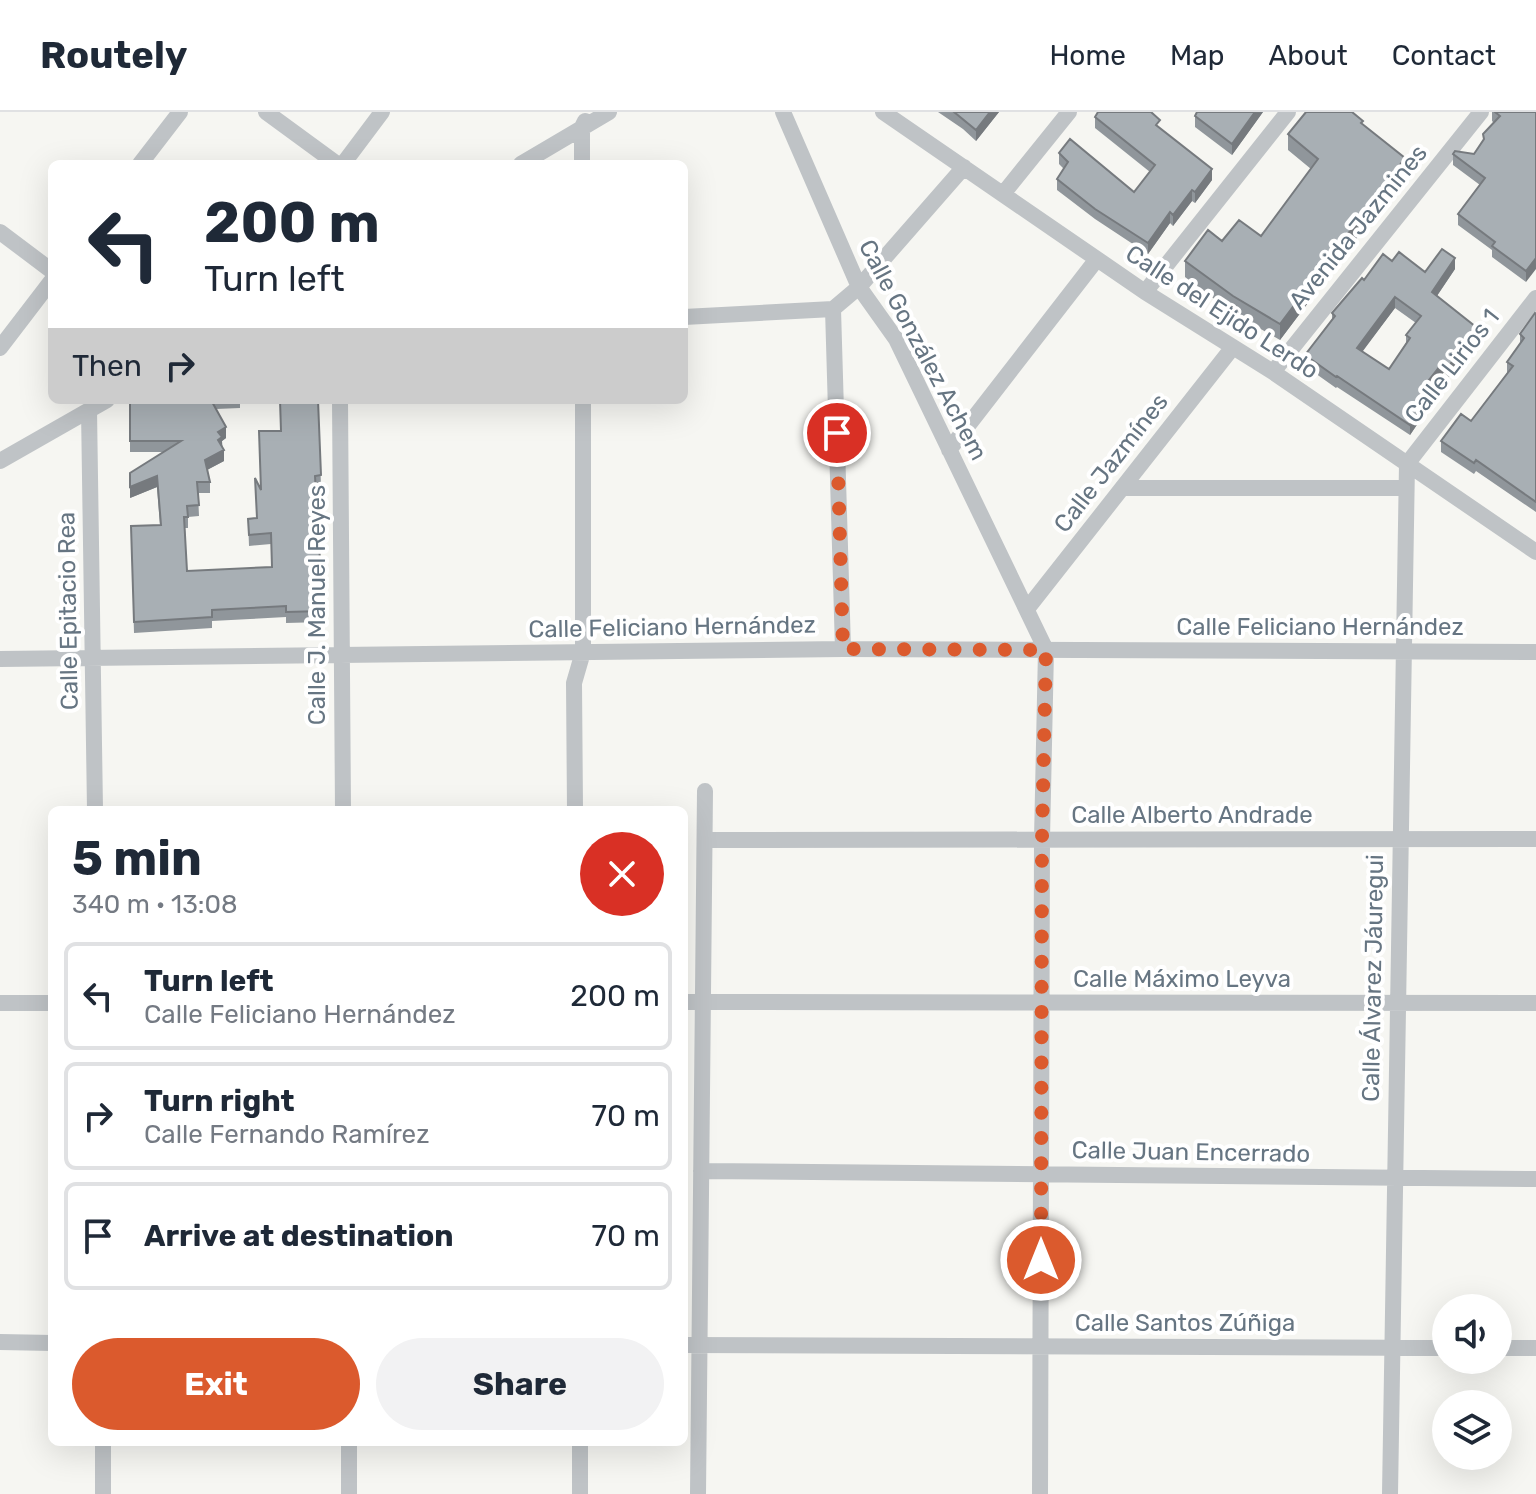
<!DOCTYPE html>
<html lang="en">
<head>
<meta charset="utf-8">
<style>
	body { margin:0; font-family:Rubik,sans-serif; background:#f2f2f3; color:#1f2937; height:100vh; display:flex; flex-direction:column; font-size:30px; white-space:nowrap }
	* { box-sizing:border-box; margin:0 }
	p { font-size:26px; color:#747a83 }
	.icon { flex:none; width:44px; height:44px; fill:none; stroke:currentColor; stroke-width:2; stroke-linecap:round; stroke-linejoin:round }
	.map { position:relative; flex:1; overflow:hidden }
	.details { position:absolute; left:48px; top:694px; width:640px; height:640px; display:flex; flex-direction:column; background:#fff; border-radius:12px; box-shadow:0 8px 32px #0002 }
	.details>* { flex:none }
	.banner { position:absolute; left:48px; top:48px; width:640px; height:244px; border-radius:12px; box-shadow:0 8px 32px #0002; background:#fff; color:#1f2937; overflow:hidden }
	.buttons { position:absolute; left:1432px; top:1182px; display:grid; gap:16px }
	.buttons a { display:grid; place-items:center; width:80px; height:80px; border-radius:50%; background:#fff; box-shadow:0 8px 32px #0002; font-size:40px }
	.pin { position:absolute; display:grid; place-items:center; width:68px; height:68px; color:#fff; margin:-34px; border:4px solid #fff; border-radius:50%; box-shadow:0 2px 8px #0007 }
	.me { position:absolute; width:88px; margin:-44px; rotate:0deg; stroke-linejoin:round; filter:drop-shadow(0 0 6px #0008) }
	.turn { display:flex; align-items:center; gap:28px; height:168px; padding:0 24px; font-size:36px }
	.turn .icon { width:104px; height:104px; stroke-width:2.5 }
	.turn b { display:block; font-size:56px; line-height:68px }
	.then { display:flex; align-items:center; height:76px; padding:0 24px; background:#0003; gap:16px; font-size:30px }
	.round { display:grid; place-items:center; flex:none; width:84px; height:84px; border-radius:42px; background:#f2f2f3 }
	.head { display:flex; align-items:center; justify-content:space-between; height:136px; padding:0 24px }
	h1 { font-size:48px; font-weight:700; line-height:60px }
	.action { display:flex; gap:16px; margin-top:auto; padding:16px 24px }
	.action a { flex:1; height:92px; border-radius:48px; background:#db5a2d; color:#fff; font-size:32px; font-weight:700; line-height:92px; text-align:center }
	.action a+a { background:#f2f2f3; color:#1f2937 }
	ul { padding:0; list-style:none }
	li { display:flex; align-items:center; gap:24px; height:108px; margin:0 16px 12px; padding:0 8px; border:4px solid #e0e1e3; border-radius:12px }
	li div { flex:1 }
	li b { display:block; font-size:30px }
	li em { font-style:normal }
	header { display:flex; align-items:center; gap:48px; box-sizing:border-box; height:112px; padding:0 40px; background:#fff; border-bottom:2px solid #e0e1e3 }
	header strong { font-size:38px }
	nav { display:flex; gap:44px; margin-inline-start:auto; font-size:28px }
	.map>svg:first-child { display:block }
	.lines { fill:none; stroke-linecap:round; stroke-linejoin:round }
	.minor { stroke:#bfc3c6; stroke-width:16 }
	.wall { fill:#90969b; fill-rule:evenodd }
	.shaded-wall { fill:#767a7e }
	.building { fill:#a8afb4; stroke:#767a7e; stroke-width:2; fill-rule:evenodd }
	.route { stroke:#db5a2d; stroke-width:14; stroke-dasharray:0 25.2 }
	.labels { text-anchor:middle; stroke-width:8; stroke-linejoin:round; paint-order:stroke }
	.street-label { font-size:24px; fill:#667582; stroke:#fff }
</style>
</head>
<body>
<header>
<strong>Routely</strong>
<nav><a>Home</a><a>Map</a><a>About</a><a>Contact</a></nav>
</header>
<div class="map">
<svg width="1536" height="1382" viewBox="0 0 1536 1382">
	<rect width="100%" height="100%" fill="#f6f6f2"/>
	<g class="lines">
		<!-- minor -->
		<path class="minor" d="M 266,0 L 337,52
			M 783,0 L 859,175 L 896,227 L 1046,538 L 1042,727 L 1040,1382
			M 883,0 L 1145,180 L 1273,260 L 1536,440
			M 140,52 L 180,0
			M 343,52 L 382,0
			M 521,52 L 609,0
			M 582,52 L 582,15 L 585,9
			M 1003,82 L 1069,0
			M 0,120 L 52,159
			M 1145,180 L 1288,0
			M 833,197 L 843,537
			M 684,205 L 833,197 L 859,175 L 964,55
			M 0,236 L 52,168
			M 1273,260 L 1481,0
			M 340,288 L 343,698
			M 89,298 L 95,698
			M 949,338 L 1097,147
			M 0,349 L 107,288
			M 1122,376 L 1404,376
			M 1027,497 L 1233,235
			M 0,547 L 843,537 L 1536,540
			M 575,698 L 574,571 L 583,540 L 583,288
			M 705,728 L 1536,727
			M 684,890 L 1536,891
			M 0,891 L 52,891
			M 701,1059 L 1536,1067
			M 0,1230 L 52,1231
			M 684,1233 L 1446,1236
			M 1498,1236 L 1536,1236
			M 103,1330 L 103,1382
			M 349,1330 L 349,1382
			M 580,1330 L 580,1382
			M 698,1382 L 705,679
			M 1390,1382 L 1407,352 L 1536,186"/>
	</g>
	<!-- wall -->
	<path class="wall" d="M 938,0 L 999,0 L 976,29 L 963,17 Z
		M 1263,0 L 1232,43 L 1195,15 L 1195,4 Z
		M 1492,0 L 1536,0 L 1526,170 L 1492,145 L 1492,138 L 1458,113 L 1458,102 L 1480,73 L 1453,53 L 1453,42 L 1474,42 L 1483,29 L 1483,22 L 1494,11 L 1492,9 Z
		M 1095,5 L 1160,17 L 1212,68 L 1195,91 L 1192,89 L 1173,114 L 1170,111 L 1148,142 L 1095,107 L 1057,78 L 1057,67 L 1064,57 L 1059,52 L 1059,41 L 1134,80 L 1150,60 L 1095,16 Z
		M 1363,13 L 1405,62 L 1280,228 L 1233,201 L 1185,165 L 1185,149 L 1222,129 L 1261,124 L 1311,57 L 1288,38 L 1288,22 Z
		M 1392,149 L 1425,160 L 1455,157 L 1437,184 L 1476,225 L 1449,265 L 1444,260 L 1427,282 L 1429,295 L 1410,323 L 1337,275 L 1336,276 L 1305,254 L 1305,243 L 1332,207 L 1332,201 L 1364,168 ZM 1395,196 L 1416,211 L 1406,223 L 1406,231 L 1389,257 L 1362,239 Z
		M 1536,202 L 1536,400 L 1476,359 L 1474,362 L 1441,340 L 1441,329 L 1471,309 L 1507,261 L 1507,250 L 1520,232 L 1520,222 Z
		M 130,288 L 240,288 L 240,296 L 216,297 L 226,326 L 222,329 L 224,349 L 207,358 L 210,370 L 210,381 L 198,381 L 199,404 L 188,405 L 188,416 L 185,416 L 187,459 L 272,455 L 271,432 L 249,434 L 248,407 L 256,406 L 261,377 L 281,319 L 318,288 L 321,374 L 316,374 L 323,510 L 286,511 L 286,505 L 250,507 L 212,509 L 212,516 L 134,521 L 131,414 L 160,413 L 157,375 L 130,386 L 164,340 L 130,340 Z"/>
	<!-- shaded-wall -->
	<path class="shaded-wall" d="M 990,0 L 999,0 L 976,29 L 976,18 Z
		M 1255,0 L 1263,0 L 1232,43 L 1232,32 Z
		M 1405,46 L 1405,62 L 1280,228 L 1280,212 Z
		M 1212,57 L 1212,68 L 1195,91 L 1195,80 Z
		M 1192,78 L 1192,89 L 1173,114 L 1173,103 Z
		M 1170,100 L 1170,111 L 1148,142 L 1148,131 Z
		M 1455,146 L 1455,157 L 1432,191 L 1432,180 Z
		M 1536,146 L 1536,157 L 1526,170 L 1526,159 Z
		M 1395,185 L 1395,196 L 1357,247 L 1357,236 Z
		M 1476,215 L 1476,225 L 1449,265 L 1449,254 Z
		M 1444,249 L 1444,260 L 1421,289 L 1421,278 Z
		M 1429,284 L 1429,295 L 1410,323 L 1410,313 Z
		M 226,315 L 226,326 L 222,329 L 222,336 L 218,338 L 218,320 Z
		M 224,338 L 224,349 L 205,359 L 205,348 Z
		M 157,364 L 157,375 L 130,386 L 130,375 Z"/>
	<!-- building -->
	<path class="building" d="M 954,0 L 990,0 L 976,18 Z
		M 1098,0 L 1151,0 L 1160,8 L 1156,13 L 1212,57 L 1195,80 L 1192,78 L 1173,103 L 1170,100 L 1148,131 L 1095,97 L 1057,67 L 1068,50 L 1059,41 L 1070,27 L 1134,80 L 1155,53 L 1095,5 Z
		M 1197,0 L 1255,0 L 1232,32 L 1195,4 Z
		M 1306,0 L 1352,0 L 1363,9 L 1361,11 L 1405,46 L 1280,212 L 1233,184 L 1185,149 L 1208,118 L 1222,129 L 1239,108 L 1261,124 L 1318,47 L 1288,22 Z
		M 1495,0 L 1536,0 L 1536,146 L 1526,159 L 1492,134 L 1495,130 L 1458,102 L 1485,66 L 1453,42 L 1455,39 L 1474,42 L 1484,27 L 1483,22 L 1500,4 Z
		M 1442,137 L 1455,146 L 1432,180 L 1476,215 L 1449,254 L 1444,249 L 1421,278 L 1429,284 L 1410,313 L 1337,264 L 1336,265 L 1305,243 L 1335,204 L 1332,201 L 1362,166 L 1364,168 L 1383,142 L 1392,149 L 1399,140 L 1425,160 ZM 1395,185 L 1421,204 L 1406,223 L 1410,226 L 1389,257 L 1357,236 Z
		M 1535,201 L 1536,202 L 1536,390 L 1476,348 L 1474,351 L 1441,329 L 1461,302 L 1471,309 L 1500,271 L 1513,254 L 1507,250 L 1524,226 L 1520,222 Z
		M 130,288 L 211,288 L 226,315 L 218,320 L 222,325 L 218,328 L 224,338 L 205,348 L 210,370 L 197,370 L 199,393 L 187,394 L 188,405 L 184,405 L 187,459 L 272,455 L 271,421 L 249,423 L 248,407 L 257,406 L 255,366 L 261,378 L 259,319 L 281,319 L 280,288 L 318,288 L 321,363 L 315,364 L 323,499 L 286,500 L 286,494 L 250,496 L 212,498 L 212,505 L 134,510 L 131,414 L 161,413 L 157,364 L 130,375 L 130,361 L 181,329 L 130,329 Z"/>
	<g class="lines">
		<!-- route -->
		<path class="route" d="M 837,321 L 843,537 L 1046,538 L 1042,727 L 1041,1148"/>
	</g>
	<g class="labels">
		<!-- street labels -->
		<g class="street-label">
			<text transform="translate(1358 115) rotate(-51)" y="8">Avenida Jazmines</text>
			<text transform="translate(1222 200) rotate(33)" y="8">Calle del Ejido Lerdo</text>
			<text transform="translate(923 238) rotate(62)" y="8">Calle González Achem</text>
			<text transform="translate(1452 254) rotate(-52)" y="8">Calle Lirios 1</text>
			<text transform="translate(1111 351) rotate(-52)" y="8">Calle Jazmínes</text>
			<text transform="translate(317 493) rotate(-90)" y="8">Calle J. Manuel Reyes</text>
			<text transform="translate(68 499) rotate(-91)" y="8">Calle Epitacio Rea</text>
			<text transform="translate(672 515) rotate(-1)" y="8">Calle Feliciano Hernández</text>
			<text x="1320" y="523">Calle Feliciano Hernández</text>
			<text x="1192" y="711">Calle Alberto Andrade</text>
			<text transform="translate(1373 866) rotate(-89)" y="8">Calle Álvarez Jáuregui</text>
			<text x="1182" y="875">Calle Máximo Leyva</text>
			<text transform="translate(1191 1040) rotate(1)" y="8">Calle Juan Encerrado</text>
			<text x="1185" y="1219">Calle Santos Zúñiga</text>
		</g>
	</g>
</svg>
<div class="buttons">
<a><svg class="icon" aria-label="sound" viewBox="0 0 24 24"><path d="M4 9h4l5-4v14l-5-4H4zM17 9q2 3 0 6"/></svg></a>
<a><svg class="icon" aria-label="layers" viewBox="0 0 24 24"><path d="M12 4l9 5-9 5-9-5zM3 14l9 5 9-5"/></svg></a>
</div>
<div class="pin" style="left:837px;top:321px;background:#d93025"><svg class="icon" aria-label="arrive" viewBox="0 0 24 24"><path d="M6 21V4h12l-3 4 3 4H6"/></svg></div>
<svg class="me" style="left:1041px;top:1148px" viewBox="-20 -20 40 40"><circle r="17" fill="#db5a2d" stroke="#fff" stroke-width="3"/><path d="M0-11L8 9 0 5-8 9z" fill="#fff"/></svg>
<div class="banner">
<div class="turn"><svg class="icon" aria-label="left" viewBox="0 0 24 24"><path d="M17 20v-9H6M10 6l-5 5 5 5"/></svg><div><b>200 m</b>Turn left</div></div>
<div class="then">Then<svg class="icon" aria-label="right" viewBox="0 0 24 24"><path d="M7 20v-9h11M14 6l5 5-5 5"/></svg></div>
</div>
<section class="details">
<div class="head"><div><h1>5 min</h1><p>340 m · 13:08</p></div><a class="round" style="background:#d93025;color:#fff"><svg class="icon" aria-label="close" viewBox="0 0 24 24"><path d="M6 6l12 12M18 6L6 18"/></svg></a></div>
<ul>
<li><svg class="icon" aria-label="left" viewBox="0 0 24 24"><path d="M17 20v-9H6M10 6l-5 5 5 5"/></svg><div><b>Turn left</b><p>Calle Feliciano Hernández</p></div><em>200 m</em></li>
<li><svg class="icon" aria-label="right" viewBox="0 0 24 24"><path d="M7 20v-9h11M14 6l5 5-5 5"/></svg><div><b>Turn right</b><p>Calle Fernando Ramírez</p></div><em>70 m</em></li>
<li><svg class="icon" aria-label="arrive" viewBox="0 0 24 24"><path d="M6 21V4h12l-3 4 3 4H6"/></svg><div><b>Arrive at destination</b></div><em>70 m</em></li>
</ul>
<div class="action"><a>Exit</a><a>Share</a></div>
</section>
</div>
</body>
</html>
